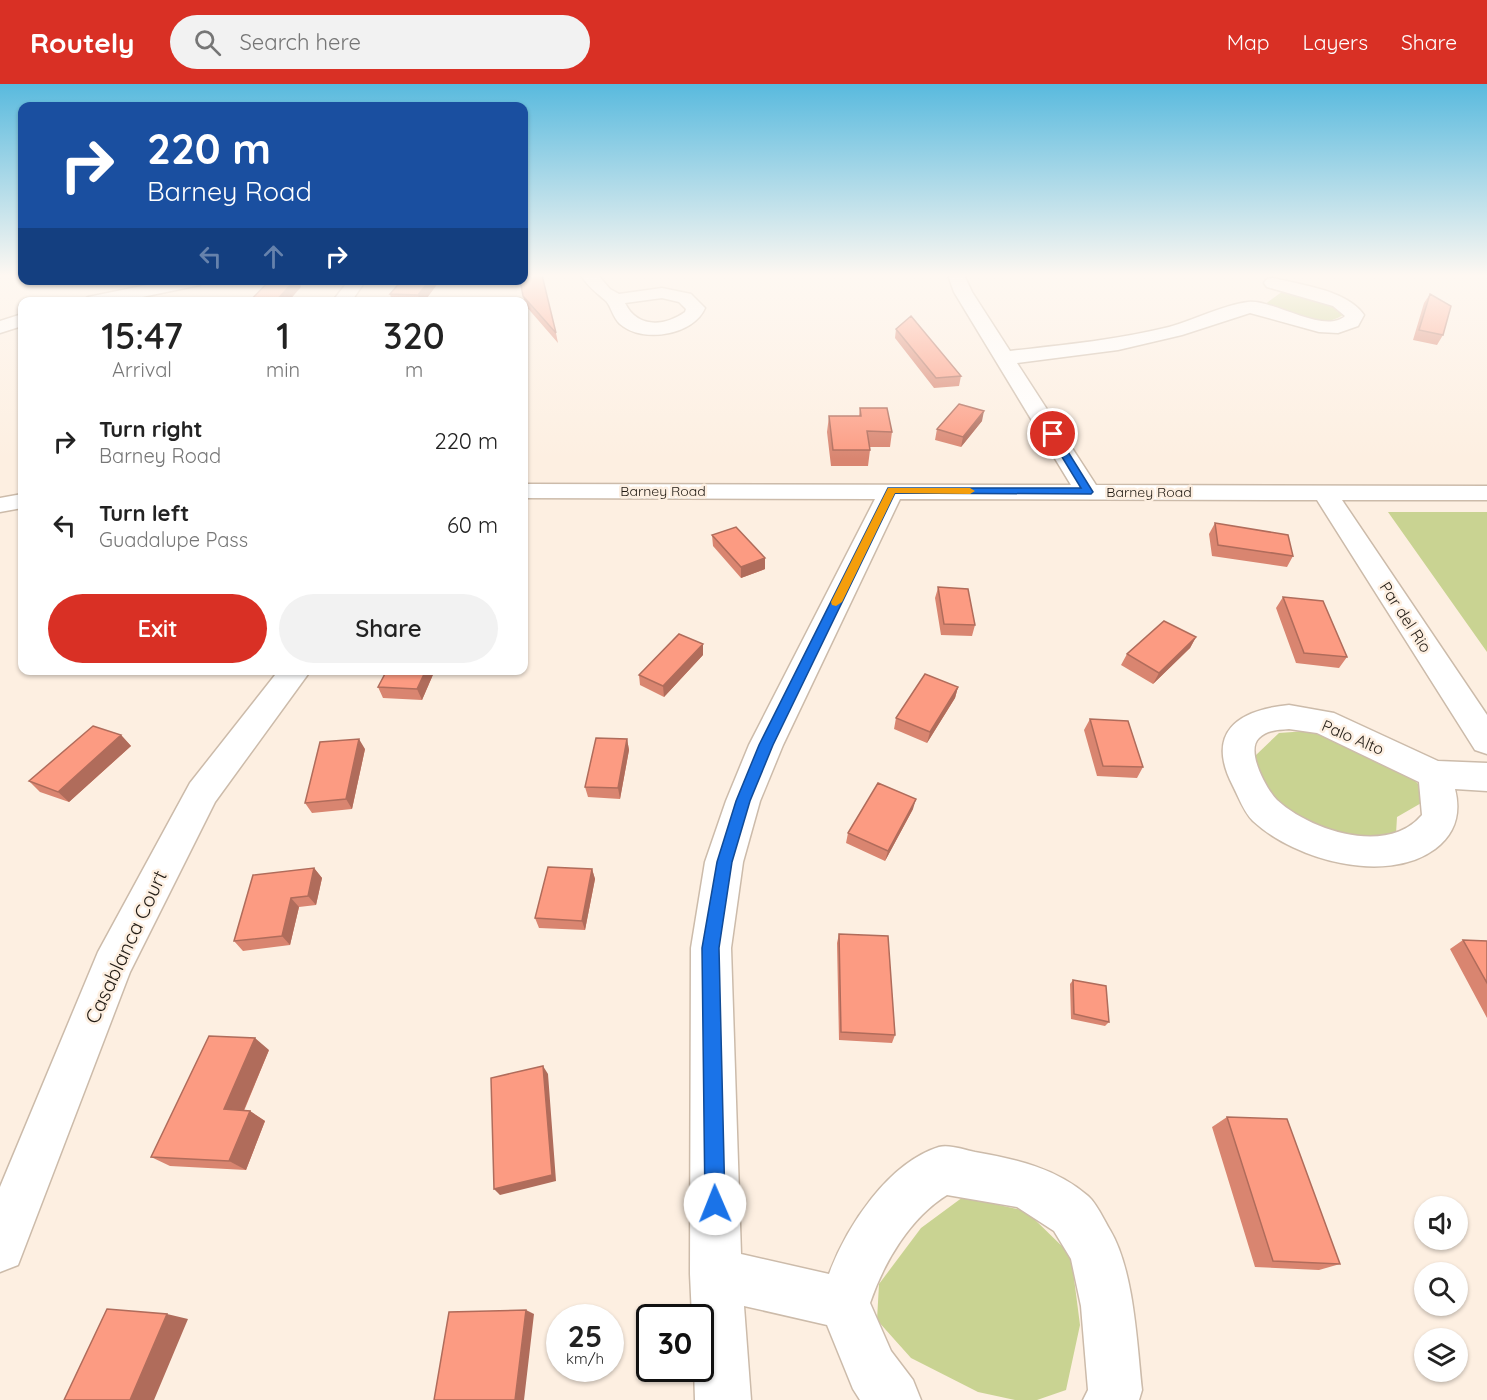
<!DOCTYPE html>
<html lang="en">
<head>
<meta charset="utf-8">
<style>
	body { margin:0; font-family:Quicksand,sans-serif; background:#f2f2f2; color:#222; height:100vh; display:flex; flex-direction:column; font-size:22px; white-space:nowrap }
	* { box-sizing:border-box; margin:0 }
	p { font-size:20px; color:#767676 }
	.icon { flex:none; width:33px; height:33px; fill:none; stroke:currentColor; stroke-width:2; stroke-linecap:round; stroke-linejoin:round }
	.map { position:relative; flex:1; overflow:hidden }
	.sheet { position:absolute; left:18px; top:213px; width:510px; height:378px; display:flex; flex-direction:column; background:#fff; border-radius:12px; box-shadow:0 2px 4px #0004 }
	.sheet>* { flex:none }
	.banner { position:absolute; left:18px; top:18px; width:510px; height:183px; border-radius:12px; box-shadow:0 2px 4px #0004; background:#1a4fa0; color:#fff; overflow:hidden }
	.buttons { position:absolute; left:1414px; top:1112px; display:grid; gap:12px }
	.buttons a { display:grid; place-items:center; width:54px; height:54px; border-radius:50%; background:#fff; box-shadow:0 2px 4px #0004; font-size:30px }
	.speed { position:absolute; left:546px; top:1220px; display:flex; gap:12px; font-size:30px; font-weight:700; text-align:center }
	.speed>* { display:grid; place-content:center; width:78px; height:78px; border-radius:50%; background:#fff; box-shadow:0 2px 4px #0004; line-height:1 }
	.speed small { font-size:15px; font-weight:400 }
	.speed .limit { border:3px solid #111; border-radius:9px; background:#fff; color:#111 }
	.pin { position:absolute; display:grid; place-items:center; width:51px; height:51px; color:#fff; margin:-26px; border:3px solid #fff; border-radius:50%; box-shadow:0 2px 6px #0007 }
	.me { position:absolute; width:66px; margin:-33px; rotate:359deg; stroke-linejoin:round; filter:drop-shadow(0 0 4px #0008) }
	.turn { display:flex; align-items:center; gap:21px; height:126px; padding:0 30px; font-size:27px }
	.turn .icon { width:78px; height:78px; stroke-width:2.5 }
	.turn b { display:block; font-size:42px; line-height:51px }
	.lanes { display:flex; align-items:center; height:57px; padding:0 30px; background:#0003; justify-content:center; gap:30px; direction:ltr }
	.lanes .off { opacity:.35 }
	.eta { display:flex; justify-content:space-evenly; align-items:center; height:102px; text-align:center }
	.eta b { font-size:36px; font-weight:600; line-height:42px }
	.button { display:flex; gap:12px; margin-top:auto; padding:12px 30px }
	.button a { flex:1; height:69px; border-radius:36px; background:#d93025; color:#fff; font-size:24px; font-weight:600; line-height:69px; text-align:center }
	.button a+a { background:#f2f2f2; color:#222 }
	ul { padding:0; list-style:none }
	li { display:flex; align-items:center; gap:18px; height:84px; padding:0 30px }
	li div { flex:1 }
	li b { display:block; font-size:22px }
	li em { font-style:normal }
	header { display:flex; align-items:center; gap:36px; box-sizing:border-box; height:84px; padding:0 30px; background:#d93025; color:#fff }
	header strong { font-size:28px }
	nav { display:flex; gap:33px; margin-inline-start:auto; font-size:21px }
	.search { width:420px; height:54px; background:#f2f2f2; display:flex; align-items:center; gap:15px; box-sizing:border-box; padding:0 21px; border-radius:33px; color:#767676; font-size:22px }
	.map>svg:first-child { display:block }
	.green { fill:#c9d392 }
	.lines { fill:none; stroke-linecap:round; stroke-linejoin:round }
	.minor-casing { stroke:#cba; stroke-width:3 }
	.minor { fill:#fff; fill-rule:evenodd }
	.wall { fill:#d98570 }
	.shaded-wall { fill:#b06c5b }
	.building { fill:#fc9b82; stroke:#b06c5b; stroke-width:1.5 }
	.route { fill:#1a73e8; stroke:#114b97; stroke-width:1.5 }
	.slow { fill:#f59e0b }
	.labels { text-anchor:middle; stroke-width:5; stroke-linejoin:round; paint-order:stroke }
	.far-street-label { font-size:14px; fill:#211b14; stroke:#fdefe1 }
	.street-label { font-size:16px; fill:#211b14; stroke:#fdefe1 }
	.near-street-label { font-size:20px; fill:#211b14; stroke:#fdefe1 }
</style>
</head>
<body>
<header>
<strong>Routely</strong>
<div class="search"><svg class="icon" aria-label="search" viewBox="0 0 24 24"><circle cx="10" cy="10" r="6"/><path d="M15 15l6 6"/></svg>Search here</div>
<nav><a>Map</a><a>Layers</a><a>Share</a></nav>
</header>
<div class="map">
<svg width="1487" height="1316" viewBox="0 0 1487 1316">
	<rect width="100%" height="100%" fill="#fdefe1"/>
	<!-- green -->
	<path class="green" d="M 1283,207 L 1340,224 L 1343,231 C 1319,247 1289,229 1264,221 Z
		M 1388,428 L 1487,428 L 1487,568 Z
		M 1307,647 C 1331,654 1410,683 1421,704 C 1423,707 1423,714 1423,718 L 1397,733 L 1396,750 C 1369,758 1327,754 1301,740 C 1286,732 1267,707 1254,695 L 1256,671 L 1279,649 Z
		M 963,1113 L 1026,1127 L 1071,1171 L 1080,1241 L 1066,1306 L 1037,1316 L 1015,1316 L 978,1308 L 911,1274 L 877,1236 L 879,1200 L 921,1144 Z"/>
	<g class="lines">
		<defs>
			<path id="minor" d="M 581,191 L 598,191 L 610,205 L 619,210 L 662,204 L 691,210 L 705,224 C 694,251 642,260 620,240 C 613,234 611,222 606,217 C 597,209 587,202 581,191 ZM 662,214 L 679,218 L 686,225 L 685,228 C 664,243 637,244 625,219 Z
				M 948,191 L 964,191 L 972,208 L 1010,267 C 1063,261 1117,256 1169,243 C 1195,236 1222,221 1248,218 C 1273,215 1324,251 1345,232 L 1333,222 L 1267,203 L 1264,199 L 1267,195 L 1273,194 C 1301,201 1347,206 1364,231 L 1358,242 L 1338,249 L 1319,248 L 1250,229 L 1182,251 L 1118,266 L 1017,279 L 1096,401 L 1487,402 L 1487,416 L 1342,416 L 1487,631 L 1487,670 L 1475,666 L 1317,416 L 900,415 L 783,661 L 760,717 L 743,778 L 731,864 L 741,1170 L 829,1190 C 847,1142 888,1079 939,1063 C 949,1060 965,1066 975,1068 C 1015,1075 1056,1084 1088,1112 C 1097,1120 1104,1136 1110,1146 C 1134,1186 1137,1260 1142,1306 L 1139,1316 L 1083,1316 L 1088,1306 L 1081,1222 L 1071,1175 L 1054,1147 L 1017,1123 L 947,1111 C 910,1134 884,1178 870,1219 L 891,1267 L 913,1296 L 921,1316 L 860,1316 L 853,1305 L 827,1241 L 744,1222 L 751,1316 L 695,1316 L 694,1284 L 700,1284 L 700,1233 L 692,1233 L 690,1190 L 691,864 L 705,778 L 726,717 L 749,661 L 875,415 L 524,414 L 524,400 L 1071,401 L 954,208 Z
				M 171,196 L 208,196 L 200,201 L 118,218 L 79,218 L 88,213 Z
				M 349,196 L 366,196 L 351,218 L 332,218 Z
				M 22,230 L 22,242 L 0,249 L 0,237 Z
				M 22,410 L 22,424 L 0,428 L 0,414 Z
				M 279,586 L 311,586 L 215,718 L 130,888 L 18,1181 L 0,1188 L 0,1103 L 98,868 L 190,699 Z
				M 1289,621 L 1334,629 L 1438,677 L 1487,679 L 1487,707 L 1455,705 C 1461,729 1456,749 1435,765 C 1386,801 1295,776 1253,737 C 1244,728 1239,714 1233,702 C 1205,648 1238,626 1289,621 ZM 1289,645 L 1317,649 L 1419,698 L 1422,731 C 1388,772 1311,747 1277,716 C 1267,706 1245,667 1259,654 C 1267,646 1278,646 1289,645 Z"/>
		</defs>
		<!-- minor casing -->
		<use href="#minor" class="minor-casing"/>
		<!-- minor -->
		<use href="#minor" class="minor"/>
	</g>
	<!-- wall -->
	<path class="wall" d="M 520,196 L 556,249 L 558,259 L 525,221 Z
		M 438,199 L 424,218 L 392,218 L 390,210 Z
		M 1430,210 L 1443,251 L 1437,261 L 1413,256 L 1424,219 Z
		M 896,245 L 961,292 L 959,302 L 934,304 L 895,254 Z
		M 860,324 L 892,348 L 890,363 L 869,363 L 870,366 L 868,382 L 831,382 L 827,348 L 829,332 L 859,332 Z
		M 982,337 L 961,363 L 935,356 L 937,345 Z
		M 1215,439 L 1293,472 L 1287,483 L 1212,472 L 1209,450 Z
		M 712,451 L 765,485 L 741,494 L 713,462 Z
		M 938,504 L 975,541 L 972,552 L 941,551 L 935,514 Z
		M 1283,513 L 1347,573 L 1339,584 L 1296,579 L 1276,524 Z
		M 1196,553 L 1190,564 L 1153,600 L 1121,581 L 1127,570 Z
		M 703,571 L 664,613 L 640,601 L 639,591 Z
		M 387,586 L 435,586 L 422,616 L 383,614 L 378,603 Z
		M 958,603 L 955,614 L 927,659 L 894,645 L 896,634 Z
		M 1090,635 L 1143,683 L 1137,694 L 1097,692 L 1084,646 Z
		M 121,651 L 131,662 L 69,718 L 40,708 L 29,697 Z
		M 627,655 L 629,666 L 620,715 L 588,713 L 585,703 Z
		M 365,665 L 352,725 L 312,729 L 305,719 Z
		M 913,725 L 885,777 L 846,759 L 848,749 Z
		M 314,784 L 322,794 L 316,821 L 299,823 L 290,861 L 243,867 L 234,857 Z
		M 592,785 L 595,795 L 585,846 L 539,844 L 535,834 Z
		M 839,850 L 895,951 L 892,959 L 839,956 L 837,859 Z
		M 1463,856 L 1487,857 L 1487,934 L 1450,865 Z
		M 1073,896 L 1109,938 L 1105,942 L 1071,935 L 1070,900 Z
		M 269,966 L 244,1027 L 250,1027 L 265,1037 L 246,1086 L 170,1082 L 151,1073 Z
		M 1227,1033 L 1340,1180 L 1319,1186 L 1255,1183 L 1212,1043 Z"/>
	<!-- shaded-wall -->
	<path class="shaded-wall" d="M 295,196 L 299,196 L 301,203 L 288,218 L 275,218 Z
		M 430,196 L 437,196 L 438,199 L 424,218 L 420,218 L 418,211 Z
		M 984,327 L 982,337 L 961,363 L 963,353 Z
		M 765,474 L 765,485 L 741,494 L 741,483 Z
		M 1196,553 L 1190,564 L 1153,600 L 1159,589 Z
		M 703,560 L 703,571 L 664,613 L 663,602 Z
		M 426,586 L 435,586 L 422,616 L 417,605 Z
		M 958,603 L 955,614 L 927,659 L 930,648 Z
		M 121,651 L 131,662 L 69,718 L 58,708 Z
		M 359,655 L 365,665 L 352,725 L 346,715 Z
		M 627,655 L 629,666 L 620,715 L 618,704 Z
		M 916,715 L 913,725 L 885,777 L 888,767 Z
		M 314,784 L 322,794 L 316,821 L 308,812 Z
		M 592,785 L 595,795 L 585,846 L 582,837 Z
		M 291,814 L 299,823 L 290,861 L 282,852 Z
		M 255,954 L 269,966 L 240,1035 L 224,1025 Z
		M 543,982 L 548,990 L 556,1097 L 500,1111 L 494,1105 Z
		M 250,1027 L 265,1037 L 246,1086 L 229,1077 Z
		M 526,1226 L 534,1230 L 524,1316 L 515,1316 Z
		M 167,1230 L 188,1235 L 154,1316 L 130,1316 Z"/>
	<!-- building -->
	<path class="building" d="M 524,191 L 542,191 L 556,249 L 523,212 L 520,196 L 524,196 Z
		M 270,196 L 295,196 L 275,218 L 249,218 Z
		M 402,196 L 430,196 L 418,211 L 390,210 Z
		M 1430,210 L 1451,222 L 1443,251 L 1419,246 Z
		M 911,232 L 961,292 L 936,294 L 896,245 Z
		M 959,320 L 984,327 L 963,353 L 937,345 Z
		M 860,324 L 887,324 L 892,348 L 867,347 L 870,366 L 833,366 L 829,332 L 861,332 Z
		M 1215,439 L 1288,451 L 1293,472 L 1218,461 Z
		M 736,443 L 765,474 L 741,483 L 712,451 Z
		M 938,503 L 968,505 L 975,541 L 944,540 Z
		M 1283,513 L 1323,517 L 1347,573 L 1304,569 Z
		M 1164,537 L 1196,553 L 1159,589 L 1127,570 Z
		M 679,550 L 703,560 L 663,602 L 639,591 Z
		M 387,586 L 426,586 L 417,605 L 378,603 Z
		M 925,590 L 958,603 L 930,648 L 896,634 Z
		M 1090,635 L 1128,637 L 1143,683 L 1103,682 Z
		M 93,642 L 121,651 L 58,708 L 29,697 Z
		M 596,654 L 627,655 L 618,704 L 585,703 Z
		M 359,655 L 346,715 L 305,719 L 320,658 Z
		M 878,699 L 916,715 L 888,767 L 848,749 Z
		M 548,783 L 592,785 L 582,837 L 535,834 Z
		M 314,784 L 308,812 L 291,814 L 282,852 L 234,857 L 253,791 Z
		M 839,850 L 888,852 L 895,951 L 841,948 Z
		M 1463,856 L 1487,857 L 1487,899 Z
		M 1073,896 L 1106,902 L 1109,938 L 1074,930 Z
		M 209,952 L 255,954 L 224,1025 L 250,1027 L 229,1077 L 151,1073 Z
		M 543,982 L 552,1091 L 494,1105 L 491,994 Z
		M 1227,1033 L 1287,1035 L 1340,1180 L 1273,1177 Z
		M 107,1225 L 167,1230 L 130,1316 L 64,1316 Z
		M 526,1226 L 515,1316 L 434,1316 L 449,1228 Z"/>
	<!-- sky -->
	<linearGradient id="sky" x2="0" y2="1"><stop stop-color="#59bade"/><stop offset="0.51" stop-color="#fef8f2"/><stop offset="1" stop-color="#fef8f2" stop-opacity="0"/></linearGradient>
	<rect width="1487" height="375" fill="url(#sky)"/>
	<!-- route -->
	<path class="route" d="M 1053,348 L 1057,350 L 1093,408 L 1091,410 L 895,409 L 773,661 L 750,717 L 732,778 L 719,864 L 725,1120 L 722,1127 L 715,1130 L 708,1127 L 705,1120 L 702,864 L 717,778 L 736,717 L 759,661 L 888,404 L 1081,404 L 1048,350 Z"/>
	<!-- slow -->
	<path class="slow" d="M 888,404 L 970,404 L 975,407 L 970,410 L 895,409 L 842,518 L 836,522 L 832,521 L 831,518 Z"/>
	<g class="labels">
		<!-- far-street labels -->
		<g class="far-street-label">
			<text x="663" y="412">Barney Road</text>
			<text x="1149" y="413">Barney Road</text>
		</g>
		<!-- street labels -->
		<g class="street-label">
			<text transform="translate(1406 533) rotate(57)" y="6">Par del Rio</text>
			<text transform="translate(1353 653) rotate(23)" y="6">Palo Alto</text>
		</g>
		<!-- near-street labels -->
		<g class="near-street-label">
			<text transform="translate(126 863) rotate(-65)" y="7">Casablanca Court</text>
		</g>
	</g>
</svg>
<div class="buttons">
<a><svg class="icon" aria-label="sound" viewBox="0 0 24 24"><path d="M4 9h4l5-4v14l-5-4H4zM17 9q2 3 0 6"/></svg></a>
<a><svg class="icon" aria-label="search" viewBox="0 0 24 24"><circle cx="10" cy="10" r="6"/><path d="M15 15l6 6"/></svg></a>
<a><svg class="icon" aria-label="layers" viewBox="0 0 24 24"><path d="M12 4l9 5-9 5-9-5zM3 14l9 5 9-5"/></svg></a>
</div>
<div class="speed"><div>25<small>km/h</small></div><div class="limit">30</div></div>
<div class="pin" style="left:1053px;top:350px;background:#d93025"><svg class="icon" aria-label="arrive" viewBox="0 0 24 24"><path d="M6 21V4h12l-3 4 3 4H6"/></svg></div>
<svg class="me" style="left:715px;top:1120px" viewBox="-20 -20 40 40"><circle r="19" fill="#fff"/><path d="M0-13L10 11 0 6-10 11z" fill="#1a73e8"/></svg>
<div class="banner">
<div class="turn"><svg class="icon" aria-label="right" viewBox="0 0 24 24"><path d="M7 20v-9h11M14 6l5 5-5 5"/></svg><div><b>220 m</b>Barney Road</div></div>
<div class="lanes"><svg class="icon off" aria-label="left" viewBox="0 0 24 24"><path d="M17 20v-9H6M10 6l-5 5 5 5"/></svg><svg class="icon off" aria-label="ahead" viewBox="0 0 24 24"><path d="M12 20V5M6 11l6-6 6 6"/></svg><svg class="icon" aria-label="right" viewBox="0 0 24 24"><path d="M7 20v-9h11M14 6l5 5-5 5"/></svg></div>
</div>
<section class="sheet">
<div class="eta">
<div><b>15:47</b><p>Arrival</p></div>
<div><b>1</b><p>min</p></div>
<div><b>320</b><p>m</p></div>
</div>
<ul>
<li><svg class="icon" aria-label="right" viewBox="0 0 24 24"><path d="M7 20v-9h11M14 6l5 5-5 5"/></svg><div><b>Turn right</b><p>Barney Road</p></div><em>220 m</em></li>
<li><svg class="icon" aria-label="left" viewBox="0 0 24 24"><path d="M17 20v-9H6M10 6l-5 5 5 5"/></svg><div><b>Turn left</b><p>Guadalupe Pass</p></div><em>60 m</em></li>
</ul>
<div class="button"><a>Exit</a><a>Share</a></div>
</section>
</div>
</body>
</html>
